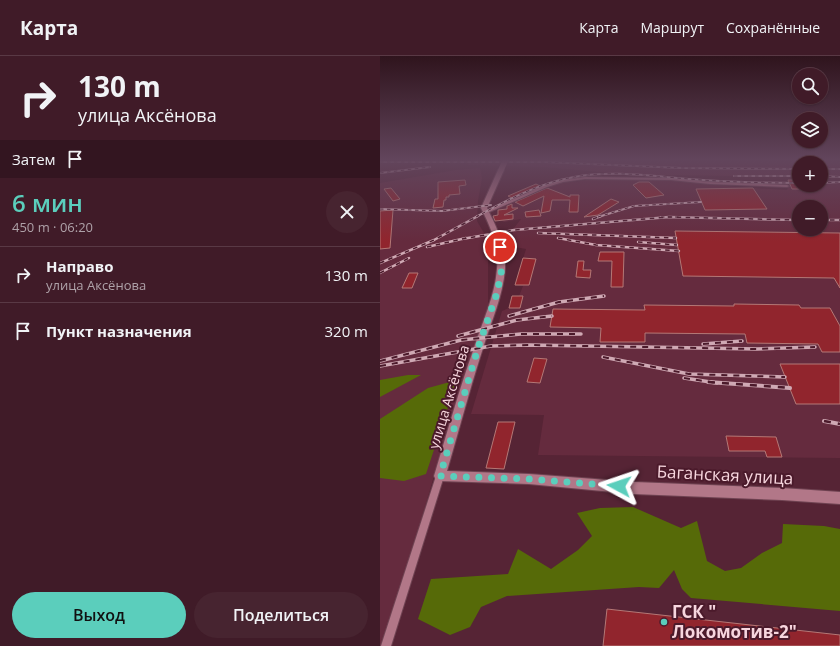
<!DOCTYPE html>
<html lang="ru">
<head>
<meta charset="utf-8">
<style>
	body { margin:0; font-family:"Open Sans",sans-serif; background:#472430; color:#f1f3f6; height:100vh; display:flex; flex-direction:column; font-size:15px; white-space:nowrap }
	* { box-sizing:border-box; margin:0 }
	p { font-size:13px; color:#aea1a8 }
	.icon { flex:none; width:22px; height:22px; fill:none; stroke:currentColor; stroke-width:2; stroke-linecap:round; stroke-linejoin:round }
	.map { position:relative; flex:1; overflow:hidden }
	.drawer { display:flex; flex-direction:column; background:#401b28; width:380px }
	.drawer>* { flex:none }
	.banner { background:#401b28; color:#f1f3f6; overflow:hidden }
	.buttons { position:absolute; left:412px; top:12px; display:grid; gap:8px }
	.buttons a { display:grid; place-items:center; width:36px; height:36px; border-radius:50%; background:#401b28; box-shadow:0 1px 3px #0004,0 0 0 1px #593945; font-size:20px }
	.pin { position:absolute; display:grid; place-items:center; width:34px; height:34px; color:#fff; margin:-17px; border:2px solid #fff; border-radius:50%; box-shadow:0 1px 4px #0007 }
	.me { position:absolute; width:44px; margin:-22px; rotate:275deg; stroke-linejoin:round; filter:drop-shadow(0 0 3px #0008) }
	.turn { display:flex; align-items:center; gap:14px; height:84px; padding:0 12px; font-size:18px }
	.turn .icon { width:52px; height:52px; stroke-width:2.5 }
	.turn b { display:block; font-size:28px; line-height:34px }
	.then { display:flex; align-items:center; height:38px; padding:0 12px; background:#0003; gap:8px; font-size:15px }
	.round { display:grid; place-items:center; flex:none; width:42px; height:42px; border-radius:21px; background:#472430 }
	.overview { display:flex; align-items:center; justify-content:space-between; height:68px; padding:0 12px }
	h1 { font-size:24px; font-weight:600; line-height:30px; color:#5bcebc }
	.action { display:flex; gap:8px; margin-top:auto; padding:8px 12px }
	.action a { flex:1; height:46px; border-radius:24px; background:#5bcebc; color:#111; font-size:16px; font-weight:600; line-height:46px; text-align:center }
	.action a+a { background:#472430; color:#f1f3f6 }
	ul { padding:0; list-style:none }
	li { display:flex; align-items:center; gap:12px; height:56px; padding:0 12px; border-top:1px solid #593945 }
	li div { flex:1 }
	li b { display:block; font-size:15px }
	li em { font-style:normal }
	header { display:flex; align-items:center; gap:24px; box-sizing:border-box; height:56px; padding:0 20px; background:#401b28; border-bottom:1px solid #593945 }
	header strong { font-size:19px }
	nav { display:flex; gap:22px; margin-inline-start:auto; font-size:14px }
	main { display:flex; flex:1; min-height:0 }
	.map>svg:first-child { display:block }
	.built { fill:#652b3e; fill-rule:evenodd }
	.forest { fill:#566a08 }
	.building { fill:#91252d; stroke:#b47876 }
	.lines { fill:none; stroke-linecap:round; stroke-linejoin:round }
	.street-casing { stroke:#6f4352; stroke-width:2 }
	.secondary-casing { stroke:#6f4352; stroke-width:2 }
	.street { fill:#b27788; fill-rule:evenodd }
	.secondary { fill:#b27788; fill-rule:evenodd }
	.rail-far3-casing { stroke:#cfa9b4; stroke-width:2 }
	.rail-far2-casing { stroke:#cfa9b4; stroke-width:2.5 }
	.rail-far1-casing { stroke:#cfa9b4; stroke-width:3.5 }
	.rail-casing { stroke:#cfa9b4; stroke-width:4 }
	.rail-far3 { stroke:#4b1a2b; stroke-width:1; stroke-dasharray:3.5; stroke-linecap:butt }
	.rail-far2 { stroke:#4b1a2b; stroke-width:1.5; stroke-dasharray:4.5; stroke-linecap:butt }
	.rail-far1 { stroke:#4b1a2b; stroke-width:2; stroke-dasharray:6; stroke-linecap:butt }
	.rail { stroke:#4b1a2b; stroke-width:2.5; stroke-dasharray:7; stroke-linecap:butt }
	.secondary-bridge-casing { stroke:#6f4352; stroke-width:6; stroke-linecap:butt }
	.secondary-bridge { stroke:#b27788; stroke-width:5.5 }
	.route { stroke:#5bcebc; stroke-width:7; stroke-dasharray:0 12.6 }
	.poi-dot { fill:#5bcebc; stroke:#4b1a2b; stroke-width:1.5 }
	.labels { text-anchor:middle; stroke-width:4; stroke-linejoin:round; paint-order:stroke }
	.street-label { font-size:14px; fill:#f7d6de; stroke:#4b1a2b }
	.near-street-label { font-size:17px; fill:#f7d6de; stroke:#4b1a2b }
	.near-poi-label { font-size:17px; font-weight:bold; fill:#f7d6de; stroke:#4b1a2b; text-anchor:start }
</style>
</head>
<body>
<header>
<strong>Карта</strong>
<nav><a>Карта</a><a>Маршрут</a><a>Сохранённые</a></nav>
</header>
<main>
<section class="drawer">
<div class="banner">
<div class="turn"><svg class="icon" aria-label="right" viewBox="0 0 24 24"><path d="M7 20v-9h11M14 6l5 5-5 5"/></svg><div><b>130 m</b>улица Аксёнова</div></div>
<div class="then">Затем<svg class="icon" aria-label="arrive" viewBox="0 0 24 24"><path d="M6 21V4h12l-3 4 3 4H6"/></svg></div>
</div>
<div class="overview"><div><h1>6 мин</h1><p>450 m · 06:20</p></div><a class="round"><svg class="icon" aria-label="close" viewBox="0 0 24 24"><path d="M6 6l12 12M18 6L6 18"/></svg></a></div>
<ul>
<li><svg class="icon" aria-label="right" viewBox="0 0 24 24"><path d="M7 20v-9h11M14 6l5 5-5 5"/></svg><div><b>Направо</b><p>улица Аксёнова</p></div><em>130 m</em></li>
<li><svg class="icon" aria-label="arrive" viewBox="0 0 24 24"><path d="M6 21V4h12l-3 4 3 4H6"/></svg><div><b>Пункт назначения</b></div><em>320 m</em></li>
</ul>
<div class="action"><a>Выход</a><a>Поделиться</a></div>
</section>
<div class="map">
<svg width="460" height="590" viewBox="0 0 460 590">
	<rect width="100%" height="100%" fill="#562435"/>
	<!-- built -->
	<path class="built" d="M 92,103 L 460,103 L 460,121 L 441,121 L 441,107 L 419,107 L 419,121 L 282,119 L 279,121 L 163,111 L 88,109 Z
		M 100,112 L 102,122 L 98,145 L 97,165 L 108,184 L 108,252 L 58,406 L 5,590 L 0,590 L 0,127 L 76,114 Z
		M 191,124 L 193,126 L 206,124 L 290,124 L 356,131 L 407,134 L 409,129 L 441,129 L 441,127 L 460,127 L 460,402 L 158,399 L 164,359 L 91,358 L 122,255 L 129,252 L 132,240 L 139,240 L 143,230 L 135,229 L 146,193 L 129,190 L 134,172 L 141,163 L 124,166 L 120,164 L 118,161 L 118,153 L 165,131 ZM 419,151 L 441,151 L 441,173 L 419,173 Z"/>
	<!-- forest -->
	<path class="forest" d="M 28,319 L 41,319 L 0,341 L 0,324 Z
		M 77,324 L 46,418 L 24,425 L 0,422 L 0,363 L 48,332 Z
		M 253,451 L 301,472 L 317,465 L 327,505 L 345,515 L 361,512 L 382,497 L 402,487 L 403,468 L 444,470 L 460,473 L 460,555 L 311,542 L 302,533 L 294,514 L 279,532 L 259,531 L 127,540 L 101,551 L 90,571 L 70,579 L 38,563 L 51,523 L 128,518 L 138,493 L 171,513 L 198,494 L 212,480 L 197,457 L 220,452 Z"/>
	<!-- building -->
	<path class="building" d="M 85,124 L 86,129 L 79,130 L 80,138 L 69,139 L 69,141 L 66,141 L 66,144 L 64,144 L 63,151 L 53,152 L 55,143 L 58,143 L 58,126 Z
		M 408,124 L 419,124 L 419,133 L 412,133 Z
		M 259,126 L 269,126 L 284,139 L 266,142 L 253,129 Z
		M 156,128 L 160,130 L 132,142 L 128,140 Z
		M 11,132 L 20,143 L 13,145 L 4,133 Z
		M 167,132 L 190,141 L 190,139 L 199,139 L 198,156 L 189,156 L 190,144 L 172,144 L 170,155 L 161,157 L 164,140 L 143,150 L 135,146 Z
		M 371,132 L 373,132 L 387,153 L 325,154 L 316,133 Z
		M 231,143 L 239,146 L 218,159 L 204,161 Z
		M 132,148 L 132,152 L 138,152 L 124,159 L 133,158 L 133,163 L 115,165 L 113,160 L 118,159 L 118,154 L 127,153 L 127,150 Z
		M 13,154 L 10,192 L 0,193 L 0,155 Z
		M 159,154 L 161,160 L 146,161 L 145,156 Z
		M 295,175 L 460,177 L 460,232 L 454,222 L 303,220 Z
		M 220,196 L 244,196 L 243,231 L 231,231 L 232,205 L 218,205 Z
		M 143,202 L 156,203 L 149,229 L 135,229 Z
		M 198,205 L 204,205 L 203,214 L 211,214 L 210,222 L 196,221 Z
		M 29,217 L 38,217 L 32,232 L 22,232 Z
		M 132,240 L 143,240 L 140,252 L 129,252 Z
		M 354,248 L 419,249 L 421,252 L 450,252 L 460,270 L 460,296 L 442,296 L 438,288 L 367,287 L 365,278 L 265,277 L 265,286 L 220,286 L 221,272 L 170,271 L 173,253 L 265,254 L 264,249 L 354,250 Z
		M 154,302 L 167,303 L 160,327 L 147,326 Z
		M 400,308 L 460,308 L 460,348 L 416,348 Z
		M 118,366 L 135,366 L 124,413 L 106,412 Z
		M 346,380 L 396,381 L 402,401 L 387,401 L 385,395 L 349,395 Z
		M 227,553 L 460,579 L 460,590 L 223,590 Z"/>
	<g class="lines">
		<defs>
			<path id="street" d="M 205,121 L 291,122 L 330,126 L 407,129 L 409,130 L 407,131 L 330,128 L 291,124 L 205,123 L 183,126 L 167,131 L 107,157 L 104,156 L 165,129 L 183,124 Z
				M 60,416 L 63,417 L 64,420 L 11,590 L 1,590 L 56,420 L 57,417 Z"/>
			<path id="secondary" d="M 121,112 L 124,114 L 107,152 C 117,172 126,190 125,213 C 123,240 111,266 103,292 C 90,332 79,374 67,415 L 149,418 L 254,426 L 402,432 L 460,436 L 460,448 L 402,444 L 254,438 L 149,428 L 60,425 L 56,424 L 54,420 C 67,377 79,334 94,292 C 102,266 115,240 117,213 C 119,190 111,172 101,152 L 118,114 Z"/>
		</defs>
		<!-- street casing -->
		<use href="#street" class="street-casing"/>
		<!-- secondary casing -->
		<use href="#secondary" class="secondary-casing"/>
		<!-- street -->
		<use href="#street" class="street"/>
		<!-- secondary -->
		<use href="#secondary" class="secondary"/>
		<defs>
			<path id="rail-far3" d="M 0,106 L 165,106 L 302,112 L 419,113
				M 441,113 L 460,113
				M 0,117 L 50,111
				M 354,120 L 419,120
				M 441,120 L 460,121
				M 441,127 L 460,126
				M 0,153 L 62,155 L 111,149
				M 96,161 C 127,144 159,127 194,121 C 232,114 271,120 309,123 C 346,126 382,127 419,127
				M 218,161 L 254,150 L 321,146
				M 281,161 L 302,161"/>
			<path id="rail-far2" d="M 213,163 L 221,160
				M 441,164 L 460,164
				M 158,177 L 296,182
				M 178,182 L 216,189 L 299,195
				M 82,183 L 134,174 L 289,161 L 419,164
				M 258,186 L 297,189
				M 47,191 L 86,182
				M 0,207 L 54,184 L 98,160
				M 0,217 L 29,202"/>
			<path id="rail-far1" d="M 129,260 L 179,246 L 224,240
				M 78,280 L 137,264 L 172,260
				M 323,288 L 362,285
				M 223,301 L 309,318 L 405,321
				M 0,305 L 81,284 L 141,278 L 201,278
				M 0,310 L 111,290 L 150,289 L 377,293 L 435,291
				M 304,322 L 337,327"/>
			<path id="rail" d="M 328,326 L 410,332
				M 444,365 L 460,368"/>
		</defs>
		<!-- rail-far3 casing -->
		<use href="#rail-far3" class="rail-far3-casing"/>
		<!-- rail-far2 casing -->
		<use href="#rail-far2" class="rail-far2-casing"/>
		<!-- rail-far1 casing -->
		<use href="#rail-far1" class="rail-far1-casing"/>
		<!-- rail casing -->
		<use href="#rail" class="rail-casing"/>
		<!-- rail-far3 -->
		<use href="#rail-far3" class="rail-far3"/>
		<!-- rail-far2 -->
		<use href="#rail-far2" class="rail-far2"/>
		<!-- rail-far1 -->
		<use href="#rail-far1" class="rail-far1"/>
		<!-- rail -->
		<use href="#rail" class="rail"/>
		<defs>
			<path id="secondary-bridge" d="M 121,114 L 126,103"/>
		</defs>
		<!-- secondary-bridge casing -->
		<use href="#secondary-bridge" class="secondary-bridge-casing"/>
		<!-- secondary-bridge -->
		<use href="#secondary-bridge" class="secondary-bridge"/>
	</g>
	<!-- sky -->
	<linearGradient id="sky" x2="0" y2="1"><stop stop-color="#2f141d"/><stop offset="0.56" stop-color="#62455c"/><stop offset="1" stop-color="#62455c" stop-opacity="0"/></linearGradient>
	<rect width="460" height="185" fill="url(#sky)"/>
	<g class="lines">
		<!-- route -->
		<path class="route" d="M 120,191 L 122,212 L 117,237 L 98,292 L 60,420 L 149,423 L 239,430"/>
	</g>
	<!-- markers -->
	<circle class="poi-dot" cx="284" cy="566" r="4"/>
	<g class="labels">
		<!-- street labels -->
		<g class="street-label">
			<text transform="translate(69 341) rotate(-73)" y="5">улица Аксёнова</text>
		</g>
		<!-- near-street labels -->
		<g class="near-street-label">
			<text transform="translate(345 419) rotate(3)" y="6">Баганская улица</text>
		</g>
		<!-- near-poi labels -->
		<g class="near-poi-label">
			<text x="292" y="562">ГСК "<tspan x="292" dy="20">Локомотив-2"</tspan></text>
		</g>
	</g>
</svg>
<div class="buttons">
<a><svg class="icon" aria-label="search" viewBox="0 0 24 24"><circle cx="10" cy="10" r="6"/><path d="M15 15l6 6"/></svg></a>
<a><svg class="icon" aria-label="layers" viewBox="0 0 24 24"><path d="M12 4l9 5-9 5-9-5zM3 14l9 5 9-5"/></svg></a>
<a>+</a>
<a>−</a>
</div>
<div class="pin" style="left:120px;top:191px;background:#d93025"><svg class="icon" aria-label="arrive" viewBox="0 0 24 24"><path d="M6 21V4h12l-3 4 3 4H6"/></svg></div>
<svg class="me" style="left:239px;top:430px" viewBox="-20 -20 40 40"><path d="M0-17L14 15 0 8-14 15z" fill="#5bcebc" stroke="#fff" stroke-width="4"/></svg>
</div>
</main>
</body>
</html>
